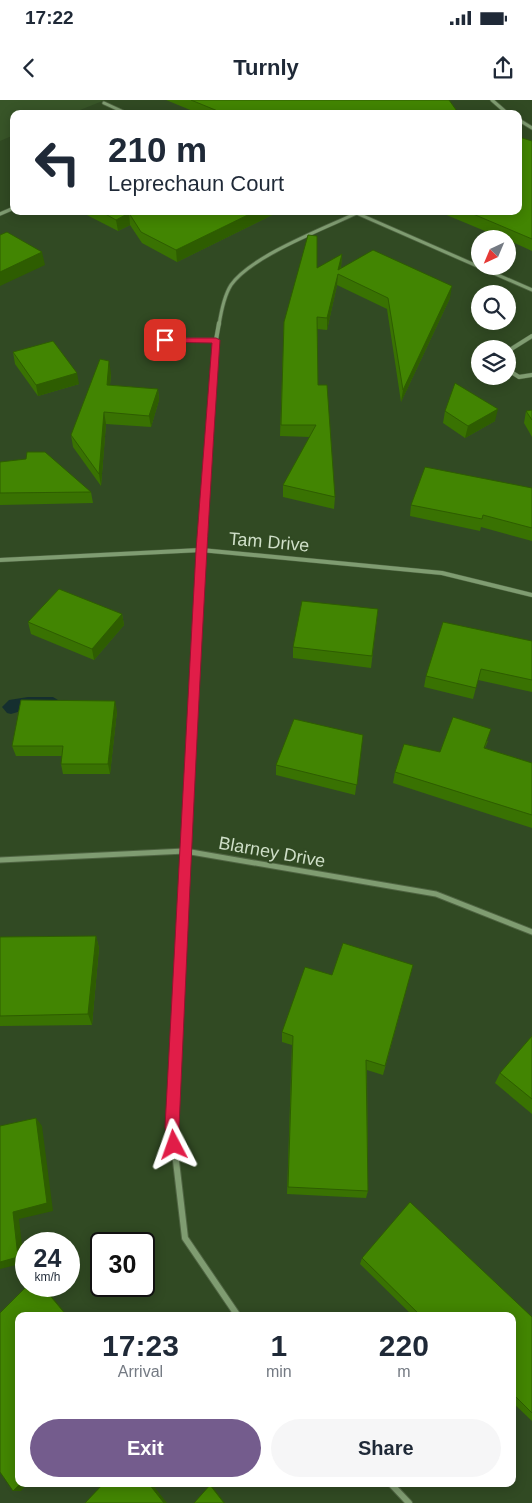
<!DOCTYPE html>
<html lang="en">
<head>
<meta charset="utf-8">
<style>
	body { margin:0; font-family:Helvetica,sans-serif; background:#f6f6f7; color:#1f2937; height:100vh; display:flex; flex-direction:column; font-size:19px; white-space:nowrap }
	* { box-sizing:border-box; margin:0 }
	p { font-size:16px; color:#747a83 }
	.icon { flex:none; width:28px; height:28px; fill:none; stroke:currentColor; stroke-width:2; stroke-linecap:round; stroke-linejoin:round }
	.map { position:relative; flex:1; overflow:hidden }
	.panel { position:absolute; left:15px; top:1212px; width:501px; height:175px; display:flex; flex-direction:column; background:#fff; border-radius:10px; box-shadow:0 2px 12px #0003 }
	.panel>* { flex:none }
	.top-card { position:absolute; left:10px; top:10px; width:512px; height:105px; border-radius:10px; box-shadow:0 2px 12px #0003; background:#fff; color:#1f2937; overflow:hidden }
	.needle { width:32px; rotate:224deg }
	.controls { position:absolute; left:471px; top:130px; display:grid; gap:10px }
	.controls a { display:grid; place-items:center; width:45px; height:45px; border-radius:50%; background:#fff; box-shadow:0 2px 12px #0003; font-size:25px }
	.speed { position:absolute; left:15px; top:1132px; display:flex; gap:10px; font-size:25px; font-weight:700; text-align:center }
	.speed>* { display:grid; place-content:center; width:65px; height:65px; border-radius:50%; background:#fff; box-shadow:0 2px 12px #0003; line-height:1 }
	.speed small { font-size:12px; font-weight:400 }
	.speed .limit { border:2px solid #111; border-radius:8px; background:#fff; color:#111 }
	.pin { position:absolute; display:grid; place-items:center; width:42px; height:42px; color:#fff; margin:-21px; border-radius:10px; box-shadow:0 2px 8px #0006 }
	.me { position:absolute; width:55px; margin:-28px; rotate:356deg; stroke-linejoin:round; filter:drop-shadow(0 0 4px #0008) }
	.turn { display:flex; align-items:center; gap:18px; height:105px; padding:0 15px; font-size:22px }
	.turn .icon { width:65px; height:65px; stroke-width:2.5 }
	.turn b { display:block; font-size:35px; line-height:42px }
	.eta { display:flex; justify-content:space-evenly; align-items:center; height:85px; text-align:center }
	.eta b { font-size:30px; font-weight:600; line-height:35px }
	.cta { display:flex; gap:10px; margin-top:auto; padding:10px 15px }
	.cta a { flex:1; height:58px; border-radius:30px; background:#745c8d; color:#fff; font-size:20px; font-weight:600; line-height:58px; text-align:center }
	.cta a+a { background:#f6f6f7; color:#1f2937 }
	.status { display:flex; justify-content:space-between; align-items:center; height:35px; padding:0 25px; background:#fff; direction:ltr }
	.status svg { height:14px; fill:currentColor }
	header { display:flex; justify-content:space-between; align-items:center; height:65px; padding:0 15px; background:#fff; font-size:22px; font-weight:600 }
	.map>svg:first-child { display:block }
	.built { fill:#385528 }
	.water { fill:#152f2f }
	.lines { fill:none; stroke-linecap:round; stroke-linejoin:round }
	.street-far3-casing { stroke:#4f6442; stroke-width:4.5 }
	.street-far2-casing { stroke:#4f6442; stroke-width:5 }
	.street-far1-casing { stroke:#4f6442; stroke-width:7 }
	.street-casing { stroke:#4f6442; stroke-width:8 }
	.street-far3 { stroke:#7f9c71; stroke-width:3 }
	.street-far2 { stroke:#7f9c71; stroke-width:4 }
	.street-far1 { stroke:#7f9c71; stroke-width:5 }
	.street { stroke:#7f9c71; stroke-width:6 }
	.wall { fill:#397202 }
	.shaded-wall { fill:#2e5d01 }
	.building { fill:#428502; stroke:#2e5d01 }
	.route { fill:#e11d48; stroke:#92132f }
	.labels { text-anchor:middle; stroke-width:4; stroke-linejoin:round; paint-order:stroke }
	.street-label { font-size:18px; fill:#cfdfc8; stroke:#314a23 }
</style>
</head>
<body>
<div class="status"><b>17:22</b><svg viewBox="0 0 49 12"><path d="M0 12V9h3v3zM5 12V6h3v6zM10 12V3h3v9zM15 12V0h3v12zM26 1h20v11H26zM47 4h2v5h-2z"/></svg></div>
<header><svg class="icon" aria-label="back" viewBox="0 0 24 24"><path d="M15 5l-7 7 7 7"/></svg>Turnly<svg class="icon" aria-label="share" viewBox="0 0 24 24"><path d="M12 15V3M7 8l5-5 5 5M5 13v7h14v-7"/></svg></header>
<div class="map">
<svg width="532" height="1403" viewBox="0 0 532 1403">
	<rect width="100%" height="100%" fill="#314a23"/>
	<!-- built -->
	<path class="built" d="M 0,0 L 105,0 L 70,14 L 14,14 L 14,35 L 0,41 Z"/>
	<!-- water -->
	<path class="water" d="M 28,597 L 53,597 L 58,600 L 11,614 L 7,613 L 2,607 L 9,600 Z"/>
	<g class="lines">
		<defs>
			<path id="street-far3" d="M 492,0 L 508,14
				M 104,3 L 128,14
				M 519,20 L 532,28
				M 354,112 L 532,190
				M 0,114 L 14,108
				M 219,225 C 221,212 224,196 231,185 C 251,156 325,128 357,113"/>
			<path id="street-far2" d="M 148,240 L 216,240
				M 508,251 L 532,236
				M 508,270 L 519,277 L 532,275
				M 0,460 L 201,450 L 442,473 L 532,495
				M 198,518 L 216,240 L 219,223"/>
			<path id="street-far1" d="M 0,760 L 185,751 L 436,794 L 532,832
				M 178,902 L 198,517"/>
			<path id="street" d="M 178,900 L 172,1027 L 185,1138 L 238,1216
				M 391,1384 L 409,1403"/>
		</defs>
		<!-- street-far3 casing -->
		<use href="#street-far3" class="street-far3-casing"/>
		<!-- street-far2 casing -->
		<use href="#street-far2" class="street-far2-casing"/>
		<!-- street-far1 casing -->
		<use href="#street-far1" class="street-far1-casing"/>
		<!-- street casing -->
		<use href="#street" class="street-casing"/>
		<!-- street-far3 -->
		<use href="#street-far3" class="street-far3"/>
		<!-- street-far2 -->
		<use href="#street-far2" class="street-far2"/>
		<!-- street-far1 -->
		<use href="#street-far1" class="street-far1"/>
		<!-- street -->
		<use href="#street" class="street"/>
	</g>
	<!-- wall -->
	<path class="wall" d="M 166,0 L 449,0 L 459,14 L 200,14 Z
		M 532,41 L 532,151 L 508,140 L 508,139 L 504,139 L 437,111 L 519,111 Z
		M 83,111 L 272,111 L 272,115 L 177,162 L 142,143 L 130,125 L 118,131 L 83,113 Z
		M 342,154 L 341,168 L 450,198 L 401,302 L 387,209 L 337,185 L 327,230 L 317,229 L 318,285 L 335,397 L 334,409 L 283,397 L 283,385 L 310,337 L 280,336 L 284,222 L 317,168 Z
		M 13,252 L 79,284 L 38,296 L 15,264 Z
		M 111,273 L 110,285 L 158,289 L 159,300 L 151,327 L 106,324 L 101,386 L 73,347 L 71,335 Z
		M 532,310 L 532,337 L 524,323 L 526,311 Z
		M 445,311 L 495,321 L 465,338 L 443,323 Z
		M 0,362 L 91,392 L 93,403 L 0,405 Z
		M 532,388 L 532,441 L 481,427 L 480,431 L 410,416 L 411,405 Z
		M 378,509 L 371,568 L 293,558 L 293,547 Z
		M 122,514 L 124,525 L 94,560 L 31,534 L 28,522 Z
		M 532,541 L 532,592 L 478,580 L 473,599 L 424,587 L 426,576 Z
		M 117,611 L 110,674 L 63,674 L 61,664 L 62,656 L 16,656 L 12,646 Z
		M 363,635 L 355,695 L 276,675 L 276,665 Z
		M 488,641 L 485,648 L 532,663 L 532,728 L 393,683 L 395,672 L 440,652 Z
		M 96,836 L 99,848 L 92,925 L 0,926 L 0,837 Z
		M 413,865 L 383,975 L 367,970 L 368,1091 L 366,1098 L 287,1094 L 292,945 L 282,942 L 282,932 L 332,875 Z
		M 532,936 L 532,1014 L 495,983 L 500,973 Z
		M 362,1158 L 532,1217 L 532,1321 L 512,1302 L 512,1216 L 413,1216 L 360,1164 Z"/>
	<!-- shaded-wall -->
	<path class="shaded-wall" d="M 256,111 L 272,111 L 272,115 L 177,162 L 176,150 Z
		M 129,113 L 130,125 L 118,131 L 116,120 Z
		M 42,152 L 45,165 L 0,186 L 0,172 Z
		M 342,154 L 341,166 L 339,174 L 338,170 Z
		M 338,174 L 337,185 L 327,230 L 327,218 Z
		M 452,186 L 450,198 L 401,302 L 403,290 Z
		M 109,261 L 111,273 L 109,296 L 107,285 Z
		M 77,273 L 79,284 L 38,296 L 36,285 Z
		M 158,289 L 159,300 L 151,327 L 149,316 Z
		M 498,309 L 495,321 L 465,338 L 468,326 Z
		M 104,312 L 106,324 L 101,386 L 99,374 Z
		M 122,514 L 124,525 L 94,560 L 92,549 Z
		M 115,601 L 117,611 L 110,674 L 108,664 Z
		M 96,836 L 99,848 L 92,925 L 88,914 Z
		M 36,1018 L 42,1026 L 53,1111 L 19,1119 L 24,1163 L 0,1169 L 0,1162 Z
		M 42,1186 L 43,1186 L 68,1216 L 67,1216 Z
		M 20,1384 L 27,1384 L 21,1391 L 13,1391 Z
		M 149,1384 L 152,1384 L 167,1403 L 164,1403 Z
		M 210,1385 L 212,1386 L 225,1403 L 224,1403 Z"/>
	<!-- building -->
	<path class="building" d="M 191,0 L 449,0 L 459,14 L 225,14 Z
		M 519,37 L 532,41 L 532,139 L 466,111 L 519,111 Z
		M 100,111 L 256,111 L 176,150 L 141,132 L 129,113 L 116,120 Z
		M 7,132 L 42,152 L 0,172 L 0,135 Z
		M 308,135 L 317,136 L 317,168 L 342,154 L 338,170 L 373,150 L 452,186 L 403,290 L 388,198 L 338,174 L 327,218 L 317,217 L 318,285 L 327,285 L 335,397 L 283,385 L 316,325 L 281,325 L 284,222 Z
		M 53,241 L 77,273 L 36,285 L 13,252 Z
		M 100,259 L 109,261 L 107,285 L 158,289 L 149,316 L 104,312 L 99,374 L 71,335 Z
		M 455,283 L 498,309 L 468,326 L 445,311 Z
		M 532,310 L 532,320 L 526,311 Z
		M 27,352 L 45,352 L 91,392 L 0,393 L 0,362 L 26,359 Z
		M 425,367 L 532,388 L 532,428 L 483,415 L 482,419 L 411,405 Z
		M 59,489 L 122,514 L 92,549 L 28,522 Z
		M 302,501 L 378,509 L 372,556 L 293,547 Z
		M 443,522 L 532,541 L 532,580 L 481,569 L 476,588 L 426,576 Z
		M 21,600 L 115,601 L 108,664 L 61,664 L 63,646 L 12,646 Z
		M 453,617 L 491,629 L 484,648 L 532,663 L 532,715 L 395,672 L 404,644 L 440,652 Z
		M 294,619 L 363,635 L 357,685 L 276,665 Z
		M 96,836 L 88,914 L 0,916 L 0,837 Z
		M 343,843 L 413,865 L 385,966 L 366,960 L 368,1091 L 288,1087 L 293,936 L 282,932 L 305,867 L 332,875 Z
		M 532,936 L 532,999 L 500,973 Z
		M 36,1018 L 47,1103 L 13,1112 L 18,1157 L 0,1162 L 0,1026 Z
		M 410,1102 L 532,1217 L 532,1313 L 512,1293 L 512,1216 L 421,1216 L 362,1158 Z
		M 27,1186 L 42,1186 L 67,1216 L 19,1216 L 19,1384 L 20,1384 L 13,1391 L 0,1372 L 0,1213 Z
		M 103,1384 L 149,1384 L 164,1403 L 85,1403 Z
		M 210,1385 L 224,1403 L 194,1403 Z"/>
	<!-- route -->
	<path class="route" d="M 165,238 L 216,238 L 220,240 C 202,502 191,765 179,1027 L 181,1045 L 179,1050 L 174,1052 L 169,1050 L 165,1027 L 196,450 L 212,243 L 162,242 L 161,240 Z"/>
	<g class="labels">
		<!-- street labels -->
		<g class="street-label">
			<text transform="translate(269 442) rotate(5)" y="6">Tam Drive</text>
			<text transform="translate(272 752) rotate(10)" y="6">Blarney Drive</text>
		</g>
	</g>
</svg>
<div class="controls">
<a><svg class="needle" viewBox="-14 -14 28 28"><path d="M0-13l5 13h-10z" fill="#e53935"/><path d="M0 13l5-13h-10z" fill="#747a83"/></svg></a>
<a><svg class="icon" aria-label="search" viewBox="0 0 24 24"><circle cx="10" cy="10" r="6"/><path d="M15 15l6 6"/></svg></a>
<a><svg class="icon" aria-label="layers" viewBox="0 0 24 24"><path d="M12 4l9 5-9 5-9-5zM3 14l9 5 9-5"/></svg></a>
</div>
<div class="speed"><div>24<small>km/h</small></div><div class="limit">30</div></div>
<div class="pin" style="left:165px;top:240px;background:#d93025"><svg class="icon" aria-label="arrive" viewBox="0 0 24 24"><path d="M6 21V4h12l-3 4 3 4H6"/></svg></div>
<svg class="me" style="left:174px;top:1045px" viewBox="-20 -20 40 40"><path d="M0-17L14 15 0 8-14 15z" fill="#e11d48" stroke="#fff" stroke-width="4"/></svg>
<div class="top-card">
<div class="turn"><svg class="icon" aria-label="left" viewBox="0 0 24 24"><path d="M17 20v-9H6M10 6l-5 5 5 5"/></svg><div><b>210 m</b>Leprechaun Court</div></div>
</div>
<section class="panel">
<div class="eta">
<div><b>17:23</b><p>Arrival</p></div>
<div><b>1</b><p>min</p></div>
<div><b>220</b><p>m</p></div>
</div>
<div class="cta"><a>Exit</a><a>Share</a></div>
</section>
</div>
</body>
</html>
